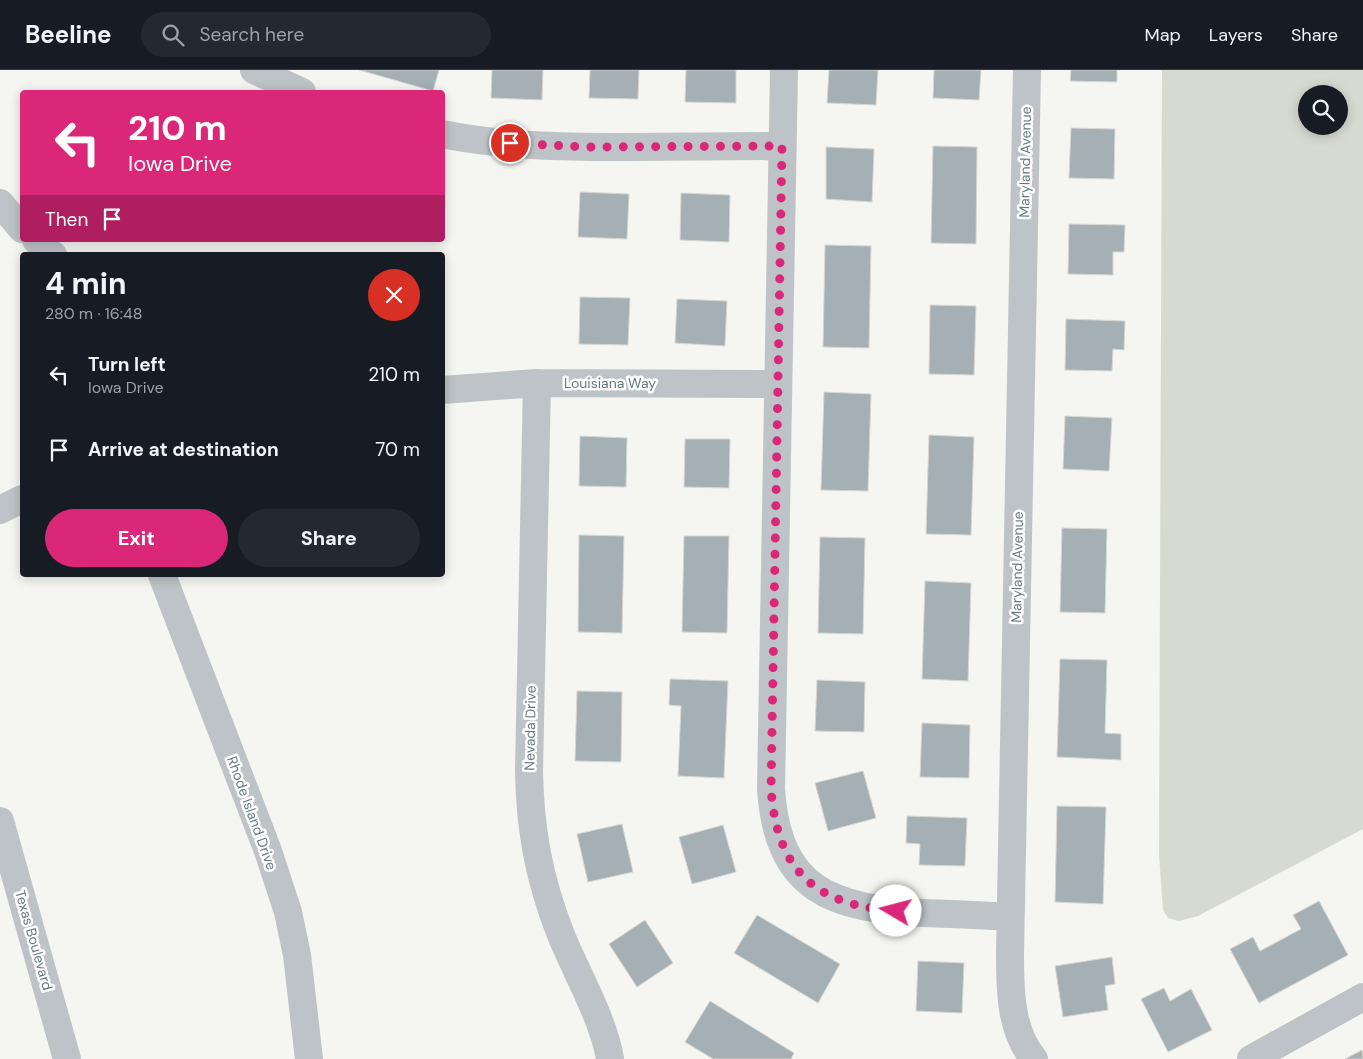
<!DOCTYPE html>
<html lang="en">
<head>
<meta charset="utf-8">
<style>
	body { margin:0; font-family:"DM Sans",sans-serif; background:#242831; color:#f1f3f6; height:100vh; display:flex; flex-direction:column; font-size:19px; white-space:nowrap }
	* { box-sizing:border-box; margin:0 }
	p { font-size:16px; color:#9ea1a6 }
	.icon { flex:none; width:28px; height:28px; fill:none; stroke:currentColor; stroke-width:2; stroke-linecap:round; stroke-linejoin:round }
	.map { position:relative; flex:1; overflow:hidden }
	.side { position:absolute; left:20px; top:182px; width:425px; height:325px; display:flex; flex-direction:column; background:#171b24; border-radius:5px; box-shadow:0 2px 12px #0003 }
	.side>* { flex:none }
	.banner { position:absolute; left:20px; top:20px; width:425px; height:152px; border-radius:5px; box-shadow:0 2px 12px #0003; background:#db2777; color:#fff; overflow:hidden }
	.buttons { position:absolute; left:1298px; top:15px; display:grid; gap:10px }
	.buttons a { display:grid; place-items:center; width:50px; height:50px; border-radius:50%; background:#171b24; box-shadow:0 2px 12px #0003; font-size:25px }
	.pin { position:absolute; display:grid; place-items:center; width:42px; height:42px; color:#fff; margin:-21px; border:2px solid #fff; border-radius:50%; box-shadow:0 1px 5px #0007 }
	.me { position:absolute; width:55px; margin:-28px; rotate:278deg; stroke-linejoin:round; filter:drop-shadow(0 0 4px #0008) }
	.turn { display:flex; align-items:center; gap:18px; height:105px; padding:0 25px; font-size:22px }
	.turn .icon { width:65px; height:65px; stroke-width:2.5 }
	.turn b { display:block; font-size:35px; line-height:42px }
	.then { display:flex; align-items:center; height:48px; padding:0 25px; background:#0003; gap:10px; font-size:19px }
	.round { display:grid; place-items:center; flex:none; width:52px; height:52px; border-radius:26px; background:#242831 }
	.headline { display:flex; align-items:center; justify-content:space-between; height:85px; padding:0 25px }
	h1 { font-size:30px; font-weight:700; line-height:38px }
	.primary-button { display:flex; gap:10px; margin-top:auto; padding:10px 25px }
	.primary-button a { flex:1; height:58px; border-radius:30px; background:#db2777; color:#fff; font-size:20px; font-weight:700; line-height:58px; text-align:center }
	.primary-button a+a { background:#242831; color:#f1f3f6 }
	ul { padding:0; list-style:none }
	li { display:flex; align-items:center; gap:15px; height:75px; padding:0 25px }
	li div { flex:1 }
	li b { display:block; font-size:19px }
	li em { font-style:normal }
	header { display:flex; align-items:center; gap:30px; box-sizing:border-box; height:70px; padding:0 25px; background:#171b24; border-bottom:1px solid #363941 }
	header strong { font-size:24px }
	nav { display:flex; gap:28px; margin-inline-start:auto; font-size:18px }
	.search { width:350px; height:45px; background:#242831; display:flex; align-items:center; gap:12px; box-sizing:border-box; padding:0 18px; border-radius:28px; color:#9ea1a6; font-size:19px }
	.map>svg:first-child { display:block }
	.green { fill:#d6dad0; fill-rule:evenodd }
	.building { fill:#a5b0b4; stroke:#d7d6d4 }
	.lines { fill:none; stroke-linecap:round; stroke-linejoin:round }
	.minor { stroke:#bdc3c6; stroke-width:28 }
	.route { stroke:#db2777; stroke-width:9; stroke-dasharray:0 16.2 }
	.labels { text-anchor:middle; stroke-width:5; stroke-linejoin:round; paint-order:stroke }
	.street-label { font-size:14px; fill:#637a84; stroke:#fff }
</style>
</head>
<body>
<header>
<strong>Beeline</strong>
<div class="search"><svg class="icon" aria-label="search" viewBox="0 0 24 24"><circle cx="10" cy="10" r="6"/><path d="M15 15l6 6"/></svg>Search here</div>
<nav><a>Map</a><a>Layers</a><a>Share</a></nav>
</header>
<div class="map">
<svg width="1363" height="989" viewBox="0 0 1363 989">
	<rect width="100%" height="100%" fill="#f5f5f1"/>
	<!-- green -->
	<path class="green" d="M 1162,0 L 1363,0 L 1363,759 L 1198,846 L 1179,851 L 1168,848 L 1163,840 L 1159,784 ZM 1306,24 L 1339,24 L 1339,56 L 1306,56 Z"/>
	<!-- building -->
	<path class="building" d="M 359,0 L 439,0 L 433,21 Z
		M 492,0 L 543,0 L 542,30 L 491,28 Z
		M 590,0 L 639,0 L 638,29 L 589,28 Z
		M 686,0 L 736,0 L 736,33 L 685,32 Z
		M 829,0 L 878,0 L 876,35 L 827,33 Z
		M 934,0 L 981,0 L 979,30 L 933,28 Z
		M 1071,0 L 1117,0 L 1117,12 L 1070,11 Z
		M 1071,58 L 1115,59 L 1114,109 L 1069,108 Z
		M 933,76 L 977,77 L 976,174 L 931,173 Z
		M 826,77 L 874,79 L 872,132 L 826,129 Z
		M 580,122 L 629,124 L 627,169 L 578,167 Z
		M 681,123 L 730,125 L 729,172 L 680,170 Z
		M 1069,154 L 1125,155 L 1124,182 L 1113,182 L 1113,205 L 1068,204 Z
		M 825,175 L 871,176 L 869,278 L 823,277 Z
		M 580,227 L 630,228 L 628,275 L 579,274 Z
		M 677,229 L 727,231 L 725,276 L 675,273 Z
		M 930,235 L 976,236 L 974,305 L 929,304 Z
		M 1066,249 L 1125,251 L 1124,280 L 1113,279 L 1112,301 L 1065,300 Z
		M 824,322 L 871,324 L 868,421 L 821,420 Z
		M 1065,346 L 1112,348 L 1109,401 L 1063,399 Z
		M 929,365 L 974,367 L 971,465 L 926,464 Z
		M 580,366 L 627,368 L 626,417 L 579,416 Z
		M 685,369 L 730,369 L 729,418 L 684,417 Z
		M 1062,458 L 1107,459 L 1105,543 L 1060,542 Z
		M 579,465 L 624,466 L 622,563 L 578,562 Z
		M 684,466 L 729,466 L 727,563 L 682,562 Z
		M 820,467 L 865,468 L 863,564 L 818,563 Z
		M 925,511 L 971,513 L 968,611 L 922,609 Z
		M 1060,589 L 1107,590 L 1105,663 L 1121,664 L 1121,690 L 1057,687 Z
		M 670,609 L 728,611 L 724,708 L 678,706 L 681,636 L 669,635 Z
		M 817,610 L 865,612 L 864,662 L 815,661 Z
		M 577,621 L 622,622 L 621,692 L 575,691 Z
		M 922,653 L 970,655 L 969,708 L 920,707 Z
		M 863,701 L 876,748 L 828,761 L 815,713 Z
		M 1057,736 L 1106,737 L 1103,834 L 1055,832 Z
		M 907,746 L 967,748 L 965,796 L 919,795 L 920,774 L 906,773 Z
		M 622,754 L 633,802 L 588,812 L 577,764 Z
		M 723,755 L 736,802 L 692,814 L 679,767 Z
		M 1319,831 L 1348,885 L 1259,933 L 1230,879 L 1253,867 L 1260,881 L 1301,859 L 1293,845 Z
		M 757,845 L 840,894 L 818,933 L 734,883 Z
		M 645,850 L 673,893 L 637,917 L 609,874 Z
		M 1112,887 L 1115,914 L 1105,916 L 1108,940 L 1063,947 L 1055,896 Z
		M 918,891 L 964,893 L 962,943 L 916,941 Z
		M 1164,918 L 1170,931 L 1191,919 L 1212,960 L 1168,982 L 1141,929 Z
		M 710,931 L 794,983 L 791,989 L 713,989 L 685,972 Z
		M 1362,980 L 1363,989 L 1345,989 Z"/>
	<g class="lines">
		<!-- minor -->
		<path class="minor" d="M 254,0 L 302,22
			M 784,0 L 771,719 C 778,821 832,838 923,843 C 952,844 981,845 1010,847
			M 1027,0 L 1010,884 C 1010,919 1010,961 1034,989
			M 442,64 C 501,76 562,77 622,77 C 675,77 729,76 782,76
			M 0,133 L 22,159
			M 36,170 L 53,185
			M 537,313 L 529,701 C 530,760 539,809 561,865 C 576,902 604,950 610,989
			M 442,320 L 537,313 L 778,314
			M 0,440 L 22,429
			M 162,505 L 268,781 L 288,842 L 297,885 L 309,989
			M 0,751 L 67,989
			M 1251,989 L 1363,927"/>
	</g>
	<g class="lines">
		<!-- route -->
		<path class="route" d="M 510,73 L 586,77 L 782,76 L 771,719 C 777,801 815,835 896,841"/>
	</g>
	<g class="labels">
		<!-- street labels -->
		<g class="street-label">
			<text transform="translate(1025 92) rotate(-89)" y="5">Maryland Avenue</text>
			<text x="610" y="318">Louisiana Way</text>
			<text transform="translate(1017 497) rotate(-89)" y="5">Maryland Avenue</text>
			<text transform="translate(530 658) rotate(-89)" y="5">Nevada Drive</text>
			<text transform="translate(252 743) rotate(70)" y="5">Rhode Island Drive</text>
			<text transform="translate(34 870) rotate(74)" y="5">Texas Boulevard</text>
		</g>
	</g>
</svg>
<div class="buttons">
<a><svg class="icon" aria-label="search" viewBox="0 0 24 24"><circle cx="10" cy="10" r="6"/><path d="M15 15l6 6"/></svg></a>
</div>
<div class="pin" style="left:510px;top:73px;background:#d93025"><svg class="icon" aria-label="arrive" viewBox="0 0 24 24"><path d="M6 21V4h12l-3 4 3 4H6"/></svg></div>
<svg class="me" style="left:896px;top:841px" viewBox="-20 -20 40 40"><circle r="19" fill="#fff"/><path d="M0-13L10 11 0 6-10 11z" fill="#db2777"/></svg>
<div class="banner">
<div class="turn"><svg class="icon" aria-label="left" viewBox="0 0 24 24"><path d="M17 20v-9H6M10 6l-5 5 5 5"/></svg><div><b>210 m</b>Iowa Drive</div></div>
<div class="then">Then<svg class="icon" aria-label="arrive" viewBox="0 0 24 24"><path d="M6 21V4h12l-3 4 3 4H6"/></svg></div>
</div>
<section class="side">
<div class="headline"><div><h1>4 min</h1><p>280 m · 16:48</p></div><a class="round" style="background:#d93025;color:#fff"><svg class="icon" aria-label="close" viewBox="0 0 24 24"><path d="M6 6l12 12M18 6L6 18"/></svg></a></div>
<ul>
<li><svg class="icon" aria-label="left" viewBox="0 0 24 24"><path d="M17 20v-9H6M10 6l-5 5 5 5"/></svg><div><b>Turn left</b><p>Iowa Drive</p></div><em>210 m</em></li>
<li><svg class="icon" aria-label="arrive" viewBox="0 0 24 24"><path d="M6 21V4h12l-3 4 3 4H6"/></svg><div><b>Arrive at destination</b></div><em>70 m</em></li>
</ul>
<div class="primary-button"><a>Exit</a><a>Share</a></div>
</section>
</div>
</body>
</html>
